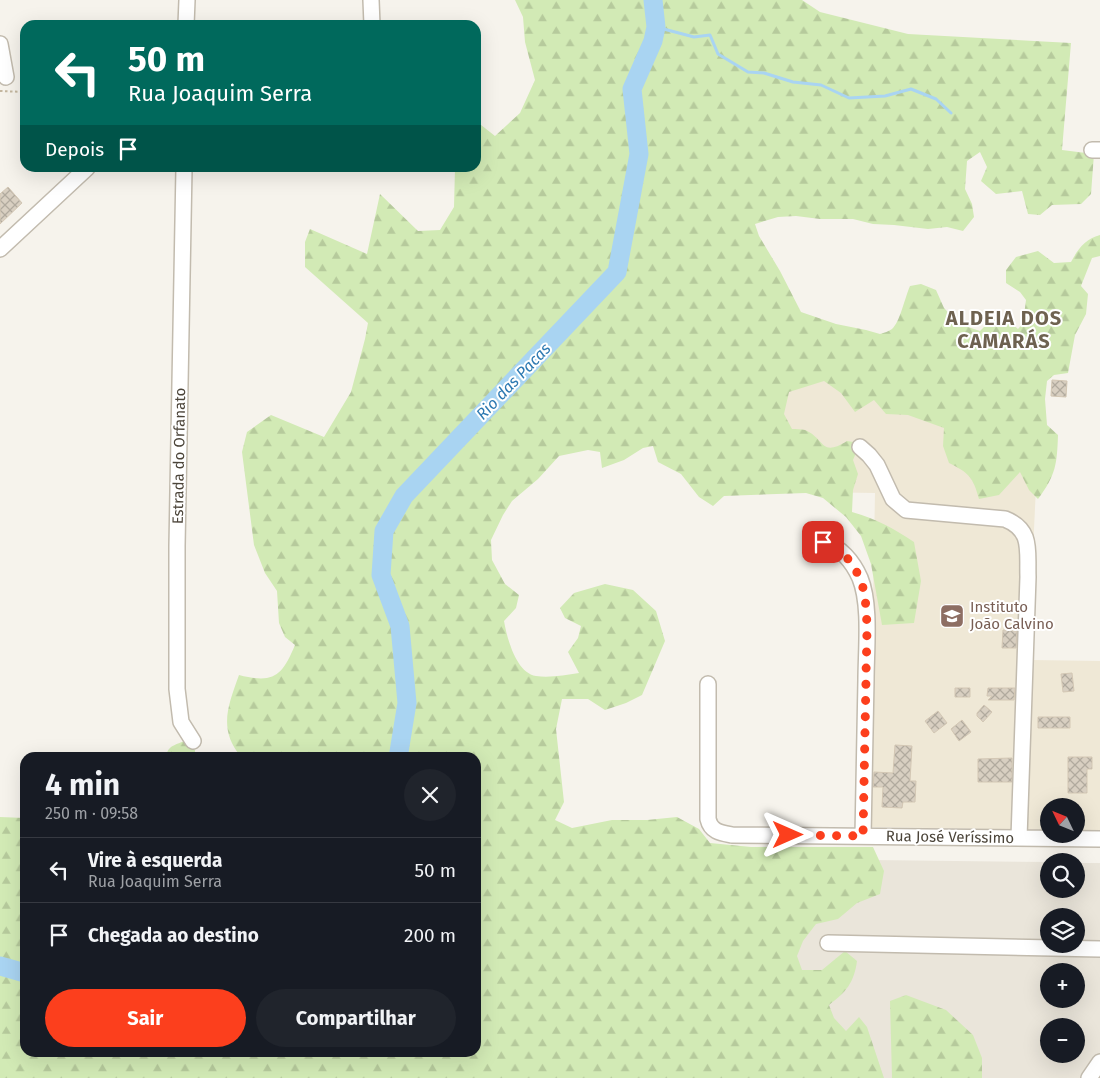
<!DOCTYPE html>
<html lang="pt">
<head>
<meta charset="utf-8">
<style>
	body { margin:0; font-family:"Fira Sans",sans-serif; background:#20242c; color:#f1f3f6; height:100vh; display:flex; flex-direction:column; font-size:19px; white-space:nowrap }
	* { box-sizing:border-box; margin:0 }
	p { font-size:16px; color:#9ea1a6 }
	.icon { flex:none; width:28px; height:28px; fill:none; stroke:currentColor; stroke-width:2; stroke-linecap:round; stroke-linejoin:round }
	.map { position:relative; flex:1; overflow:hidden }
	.side { position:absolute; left:20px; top:752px; width:461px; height:305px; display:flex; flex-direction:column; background:#171b24; border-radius:15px; box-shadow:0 5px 20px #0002 }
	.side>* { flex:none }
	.guide { position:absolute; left:20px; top:20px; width:461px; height:152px; border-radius:15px; box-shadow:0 5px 20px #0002; background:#00695c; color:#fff; overflow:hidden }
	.needle { width:32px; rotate:313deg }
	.buttons { position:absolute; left:1040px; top:798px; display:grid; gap:10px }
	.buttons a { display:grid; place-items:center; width:45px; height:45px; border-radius:50%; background:#171b24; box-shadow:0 5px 20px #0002; font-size:25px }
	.pin { position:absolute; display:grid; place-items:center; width:42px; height:42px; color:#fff; margin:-21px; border-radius:10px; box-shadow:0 2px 8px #0006 }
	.me { position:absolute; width:55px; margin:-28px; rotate:90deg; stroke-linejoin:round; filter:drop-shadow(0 0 4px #0008) }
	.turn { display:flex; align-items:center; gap:18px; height:105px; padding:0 25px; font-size:22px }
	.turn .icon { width:65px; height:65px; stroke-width:2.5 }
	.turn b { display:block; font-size:35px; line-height:42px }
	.then { display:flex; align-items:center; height:48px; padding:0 25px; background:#0003; gap:10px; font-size:19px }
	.round { display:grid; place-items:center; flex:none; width:52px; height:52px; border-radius:26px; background:#20242c }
	.headline { display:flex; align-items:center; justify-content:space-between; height:85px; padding:0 25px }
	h1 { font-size:30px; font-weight:700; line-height:38px }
	.action { display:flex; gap:10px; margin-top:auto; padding:10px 25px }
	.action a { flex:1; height:58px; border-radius:30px; background:#fc3f1d; color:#fff; font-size:20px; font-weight:700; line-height:58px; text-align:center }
	.action a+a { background:#20242c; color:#f1f3f6 }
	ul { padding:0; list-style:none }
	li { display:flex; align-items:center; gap:15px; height:65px; padding:0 25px; border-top:1px solid #363941 }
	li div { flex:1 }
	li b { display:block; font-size:19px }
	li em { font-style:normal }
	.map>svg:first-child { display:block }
	.residential { fill:#eae5da; fill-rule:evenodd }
	.education { fill:#efe8d6 }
	.forest { fill:url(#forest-firs) }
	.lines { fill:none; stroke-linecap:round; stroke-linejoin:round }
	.stream { stroke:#a9d4f2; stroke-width:3 }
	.river { stroke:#a9d4f2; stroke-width:19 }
	.building { fill:url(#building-cross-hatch); stroke:#d3c7b4 }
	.minor-casing { stroke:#c2bbae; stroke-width:18 }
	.path { stroke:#c4b79f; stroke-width:2; stroke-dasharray:2.5 2.5; stroke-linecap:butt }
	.minor { stroke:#fff; stroke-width:15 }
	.route { stroke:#fc3f1d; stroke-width:9; stroke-dasharray:0 16.2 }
	.labels { text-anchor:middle; stroke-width:4; stroke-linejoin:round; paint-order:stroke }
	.street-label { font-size:15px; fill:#4b4439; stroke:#fff }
	.education-label { font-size:15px; fill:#785e54; stroke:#fff; text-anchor:start }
	.water-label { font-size:16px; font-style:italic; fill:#2e7ab2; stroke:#fff }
	.district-label { font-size:20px; font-weight:bold; letter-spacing:1px; fill:#6e6250; stroke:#fff }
</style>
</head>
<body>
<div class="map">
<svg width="1100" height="1078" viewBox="0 0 1100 1078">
	<defs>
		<pattern id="forest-firs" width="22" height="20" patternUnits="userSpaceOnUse" patternTransform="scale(1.25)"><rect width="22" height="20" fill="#d2eab5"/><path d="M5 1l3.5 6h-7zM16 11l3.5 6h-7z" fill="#b6ca9c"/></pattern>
		<pattern id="building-cross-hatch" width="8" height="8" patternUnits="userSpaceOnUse" patternTransform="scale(1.25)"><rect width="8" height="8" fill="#d8cfc1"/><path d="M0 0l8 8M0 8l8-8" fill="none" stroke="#b1aa9e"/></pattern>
	</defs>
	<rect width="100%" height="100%" fill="#f6f3ec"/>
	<!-- residential -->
	<path class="residential" d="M 871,860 L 1049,862 L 1049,889 L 1076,889 L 1076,863 L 1100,863 L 1100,1078 L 221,1078 L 476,1052 ZM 1049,916 L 1076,916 L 1076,944 L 1049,944 ZM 1049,971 L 1076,971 L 1076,999 L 1049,999 ZM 1049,1026 L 1076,1026 L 1076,1054 L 1049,1054 Z"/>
	<!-- education -->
	<path class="education" d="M 1043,337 L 1032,572 L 1031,660 L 1100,661 L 1100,831 L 1076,831 L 1076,806 L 1049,806 L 1049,830 L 872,827 L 869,822 L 875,493 L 753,491 L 756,341 Z"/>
	<!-- forest -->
	<path class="forest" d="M 515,0 L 802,0 L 820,12 L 908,34 L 1071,43 L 1062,150 L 1094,154 L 1091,194 L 1081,204 L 1052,205 L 1040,215 L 1028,214 L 1022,191 L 996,194 L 981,181 L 987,167 L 980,152 L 967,161 L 965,189 L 972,204 L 974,217 L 963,231 L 947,227 L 928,229 L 894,225 L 873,224 L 853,219 L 820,219 L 796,216 L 778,217 L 755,224 L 759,236 L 780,271 L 801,312 L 836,324 L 866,330 L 880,334 C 884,333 889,331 892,329 C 900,322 905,297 910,286 L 921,284 L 936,290 L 944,308 L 959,324 L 980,331 L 992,319 L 1007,319 L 1018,329 L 1023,323 L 1026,300 L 1020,292 L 1006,283 L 1006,270 L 1016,257 L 1038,251 L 1054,263 L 1071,262 C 1078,249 1085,239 1100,235 L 1100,256 L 1092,258 L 1081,286 L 1088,294 L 1086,314 L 1075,335 L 1068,373 L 1054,375 L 1047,381 L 1045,399 L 1047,425 L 1058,435 C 1057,464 1056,475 1038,499 L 1029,490 L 1020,472 L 999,495 L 979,499 C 973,477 969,473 949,463 L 943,446 L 944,428 L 908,415 L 886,414 L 874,400 L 855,412 L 841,393 L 824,381 L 789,392 L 784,414 L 792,429 C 796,429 801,429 805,430 C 825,438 820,458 847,441 L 860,443 L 853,460 L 858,474 L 853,490 L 852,512 C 877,519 893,528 914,542 L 921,581 L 914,623 L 882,625 L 871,564 L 861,536 L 846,517 L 823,498 L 806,493 L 724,496 L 713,506 L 699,497 L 681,474 L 658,462 L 653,446 L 643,448 L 624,460 L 602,468 L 600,452 L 588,450 L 559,456 L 538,479 L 512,501 L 503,515 L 491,540 L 492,560 L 505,584 L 519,595 L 516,608 L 504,621 C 507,638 516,673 536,676 C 550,678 565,675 579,673 L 568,652 L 578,638 L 581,626 L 565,618 L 560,608 L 574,593 L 605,584 L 633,590 L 656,611 L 665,641 L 642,695 L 626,703 L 605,710 L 588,699 L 562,699 L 556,729 L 564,802 L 555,820 L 572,828 L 612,820 L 647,820 L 677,817 L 699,829 L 710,843 L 751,847 L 873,847 L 884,871 L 880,894 L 857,903 L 838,919 L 816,924 L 803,941 L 797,956 L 802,970 L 822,970 L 845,951 L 857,961 C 854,983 846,992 829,1005 L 834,1018 L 846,1031 L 859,1017 L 867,1027 L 884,1078 L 0,1078 L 0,817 L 25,818 L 25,1052 L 476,1052 L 476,758 L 241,757 C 218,729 228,706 239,675 C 274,684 282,676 295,645 L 285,637 L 279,623 L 277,591 L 265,573 L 254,545 L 242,452 L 247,432 L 271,415 L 324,437 L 351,392 L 365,339 L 368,323 L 305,267 L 305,242 L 310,229 L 367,254 L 380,194 L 418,231 L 440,230 L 454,207 L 455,168 L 476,168 L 476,121 L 495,136 L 520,113 L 535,80 L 525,42 L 523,17 Z
		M 184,741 L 195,750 L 195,757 L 167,757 C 166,746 176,745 184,741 Z
		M 906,995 L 946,1010 L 973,1035 L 982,1058 L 982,1078 L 892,1078 L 890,1001 Z"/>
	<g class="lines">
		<!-- stream -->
		<path class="stream" d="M 656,27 L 694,37 L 710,35 L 718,54 L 748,72 L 764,73 L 793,82 L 821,85 L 849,98 L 885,96 L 911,89 L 936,99 L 951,113"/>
		<!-- river -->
		<path class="river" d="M 398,758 L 407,703 L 400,626 L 381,575 L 384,531 L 404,496 L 617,272 L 639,154 L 632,89 L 653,41 L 656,27 L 653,0
			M 0,966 L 25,973"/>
	</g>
	<!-- building -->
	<path class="building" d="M 8,187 L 22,203 L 0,224 L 0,194 Z
		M 1052,380 L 1067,381 L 1066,397 L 1051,396 Z
		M 1003,630 L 1017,631 L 1016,648 L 1002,648 Z
		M 1072,673 L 1074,691 L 1063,692 L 1061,674 Z
		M 955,688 L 970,688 L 970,697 L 955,697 Z
		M 988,688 L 1015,688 L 1014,700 L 988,700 L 992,696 L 987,696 Z
		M 984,705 L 992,712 L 983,722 L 977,716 L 977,713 Z
		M 938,711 L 947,723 L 934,733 L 925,721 Z
		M 1038,717 L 1070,717 L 1070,728 L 1038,728 Z
		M 962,720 L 971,732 L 959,741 L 951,729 Z
		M 895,745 L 912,746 L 910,781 L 916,781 L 915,802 L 903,802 L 902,808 L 882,807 L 883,787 L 873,787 L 874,772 L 893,773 Z
		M 1068,757 L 1092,757 L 1092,769 L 1087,769 L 1087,793 L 1068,793 Z
		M 1012,758 L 1012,782 L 978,782 L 978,759 Z"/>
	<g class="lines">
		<defs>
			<path id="minor" d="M 371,0 L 372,25
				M 186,25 L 187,0
				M 0,44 L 6,77
				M 1092,150 L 1100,150
				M 184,168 L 177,546 L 177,689 L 181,722 L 193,741
				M 0,249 L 87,168
				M 860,447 L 869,455 L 877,465 L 893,499 L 906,510 L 1005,519 C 1033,530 1027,551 1028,577 L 1019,838
				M 823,542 C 840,546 853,562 860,578 C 871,605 866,650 866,680 C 865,732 864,784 863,836
				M 708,684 L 708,819 C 711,832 721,833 732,835 L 1100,839
				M 828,943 L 1100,949
				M 1089,1078 L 1100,1062"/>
		</defs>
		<!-- minor casing -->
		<use href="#minor" class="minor-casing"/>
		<!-- path -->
		<path class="path" d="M 0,91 L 25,92"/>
		<!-- minor -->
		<use href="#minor" class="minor"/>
	</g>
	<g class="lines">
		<!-- route -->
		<path class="route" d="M 788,835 L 863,836 C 864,784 865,732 866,680 C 866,651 869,621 864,592 C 860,572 844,547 823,542"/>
	</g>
	<!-- icons -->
	<defs>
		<symbol id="university-square" viewBox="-11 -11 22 22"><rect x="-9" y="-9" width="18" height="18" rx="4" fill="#8d6e63" stroke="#fff"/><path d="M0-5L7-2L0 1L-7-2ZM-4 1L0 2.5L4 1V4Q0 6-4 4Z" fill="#fff"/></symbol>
	</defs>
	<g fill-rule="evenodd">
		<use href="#university-square" x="938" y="602" width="28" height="28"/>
	</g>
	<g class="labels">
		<!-- street labels -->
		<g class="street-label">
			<text transform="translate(179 456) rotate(-89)" y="5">Estrada do Orfanato</text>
			<text transform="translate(950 837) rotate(1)" y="5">Rua José Veríssimo</text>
		</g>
		<!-- education labels -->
		<g class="education-label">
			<text x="970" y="612">Instituto<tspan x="970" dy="17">João Calvino</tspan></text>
		</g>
		<!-- water labels -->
		<g class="water-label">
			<text transform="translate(513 381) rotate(-46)" y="6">Rio das Pacas</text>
		</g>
		<!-- district labels -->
		<g class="district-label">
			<text x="1004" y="325">ALDEIA DOS<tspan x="1004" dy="23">CAMARÁS</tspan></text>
		</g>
	</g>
</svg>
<div class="buttons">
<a><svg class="needle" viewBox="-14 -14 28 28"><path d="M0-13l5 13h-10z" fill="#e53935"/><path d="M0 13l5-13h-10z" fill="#9ea1a6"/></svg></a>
<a><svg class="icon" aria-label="search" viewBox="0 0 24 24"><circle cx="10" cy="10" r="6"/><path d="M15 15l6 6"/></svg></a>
<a><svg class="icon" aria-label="layers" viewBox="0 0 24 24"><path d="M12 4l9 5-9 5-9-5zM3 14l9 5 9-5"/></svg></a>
<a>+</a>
<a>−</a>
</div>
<div class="pin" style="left:823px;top:542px;background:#d93025"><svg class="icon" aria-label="arrive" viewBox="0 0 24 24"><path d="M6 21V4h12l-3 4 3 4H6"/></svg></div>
<svg class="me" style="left:788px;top:835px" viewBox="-20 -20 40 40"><path d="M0-17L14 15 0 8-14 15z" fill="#fc3f1d" stroke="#fff" stroke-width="4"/></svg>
<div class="guide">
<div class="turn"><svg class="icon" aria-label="left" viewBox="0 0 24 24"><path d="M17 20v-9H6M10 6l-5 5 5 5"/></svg><div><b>50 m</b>Rua Joaquim Serra</div></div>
<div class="then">Depois<svg class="icon" aria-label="arrive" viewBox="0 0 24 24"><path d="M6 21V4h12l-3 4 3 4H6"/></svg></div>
</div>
<section class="side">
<div class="headline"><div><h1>4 min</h1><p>250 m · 09:58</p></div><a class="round"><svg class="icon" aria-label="close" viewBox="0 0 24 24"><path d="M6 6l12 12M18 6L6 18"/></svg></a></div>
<ul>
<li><svg class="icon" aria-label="left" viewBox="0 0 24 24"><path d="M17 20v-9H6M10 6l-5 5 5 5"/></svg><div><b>Vire à esquerda</b><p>Rua Joaquim Serra</p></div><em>50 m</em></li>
<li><svg class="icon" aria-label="arrive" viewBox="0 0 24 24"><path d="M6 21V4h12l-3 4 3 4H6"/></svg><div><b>Chegada ao destino</b></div><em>200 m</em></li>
</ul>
<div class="action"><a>Sair</a><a>Compartilhar</a></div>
</section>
</div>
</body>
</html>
